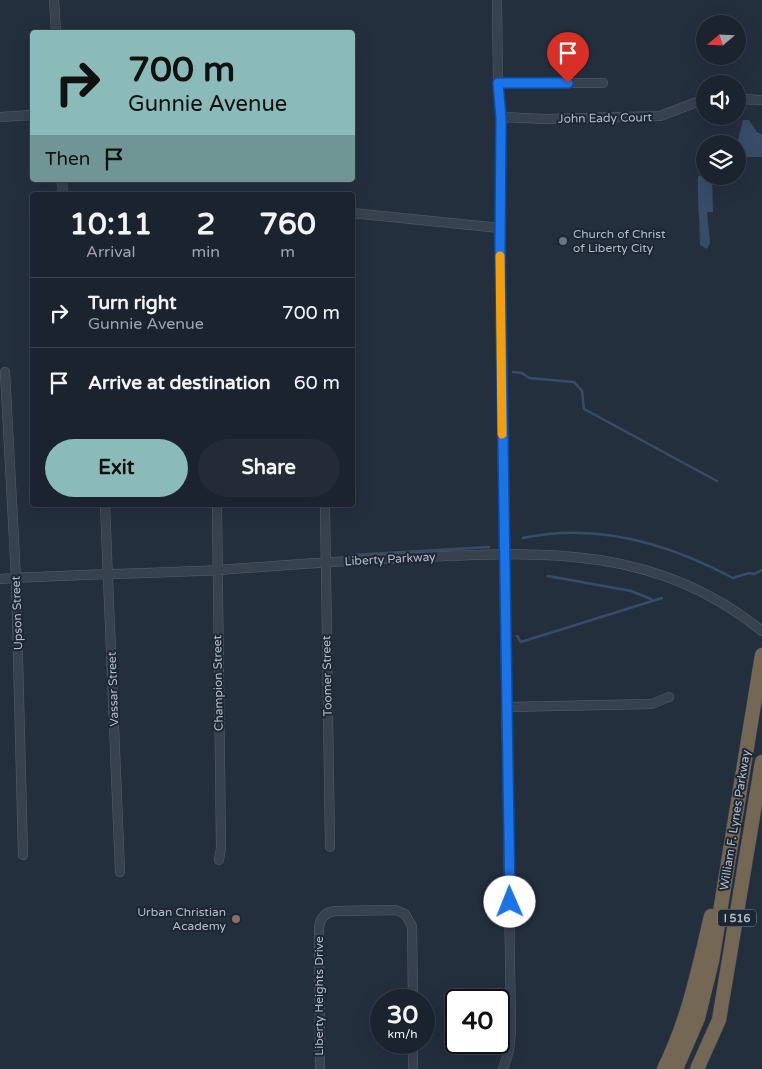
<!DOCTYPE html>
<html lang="en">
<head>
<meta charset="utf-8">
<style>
	body { margin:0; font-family:"Varela Round",sans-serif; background:#242b36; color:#f1f3f6; height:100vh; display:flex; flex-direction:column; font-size:19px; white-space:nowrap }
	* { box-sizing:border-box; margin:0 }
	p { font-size:16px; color:#a0a4aa }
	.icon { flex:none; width:28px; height:28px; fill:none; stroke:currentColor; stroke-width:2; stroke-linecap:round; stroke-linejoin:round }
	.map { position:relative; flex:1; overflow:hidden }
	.details { position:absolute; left:30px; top:192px; width:325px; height:315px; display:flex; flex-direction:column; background:#1b232e; border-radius:5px; box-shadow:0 5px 20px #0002,0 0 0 1px #39404a }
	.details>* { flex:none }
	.guide { position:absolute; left:30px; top:30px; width:325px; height:152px; border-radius:5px; box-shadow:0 5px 20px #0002,0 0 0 1px #39404a; background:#8bbbb9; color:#111; overflow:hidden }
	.needle { width:32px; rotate:251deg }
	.controls { position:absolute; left:696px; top:15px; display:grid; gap:10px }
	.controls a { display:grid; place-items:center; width:50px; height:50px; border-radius:50%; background:#1b232e; box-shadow:0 5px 20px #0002,0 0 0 1px #39404a; font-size:25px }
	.speed { position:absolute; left:370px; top:989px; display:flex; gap:10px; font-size:25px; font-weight:700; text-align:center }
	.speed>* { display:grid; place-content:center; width:65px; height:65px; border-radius:50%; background:#1b232e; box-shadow:0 5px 20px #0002,0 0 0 1px #39404a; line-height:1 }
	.speed small { font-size:12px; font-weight:400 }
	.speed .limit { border:2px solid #111; border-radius:8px; background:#fff; color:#111 }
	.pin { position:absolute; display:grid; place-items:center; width:42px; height:42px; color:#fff; margin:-51px -21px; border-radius:50% 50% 50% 0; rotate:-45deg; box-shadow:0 0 5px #0007 }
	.pin .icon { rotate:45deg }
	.me { position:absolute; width:55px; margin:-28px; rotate:359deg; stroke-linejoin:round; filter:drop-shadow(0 0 4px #0008) }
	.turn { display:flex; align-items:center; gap:18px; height:105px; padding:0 15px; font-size:22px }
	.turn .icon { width:65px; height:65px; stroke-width:2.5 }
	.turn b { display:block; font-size:35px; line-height:42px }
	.then { display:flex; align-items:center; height:48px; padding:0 15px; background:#0003; gap:10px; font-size:19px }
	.eta { display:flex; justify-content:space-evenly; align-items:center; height:85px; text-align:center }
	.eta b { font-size:30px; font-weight:700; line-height:35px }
	.button { display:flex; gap:10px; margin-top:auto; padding:10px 15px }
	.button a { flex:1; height:58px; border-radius:30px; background:#8bbbb9; color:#111; font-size:20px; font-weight:700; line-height:58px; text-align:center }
	.button a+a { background:#242b36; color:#f1f3f6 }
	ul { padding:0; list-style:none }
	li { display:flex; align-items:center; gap:15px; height:70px; padding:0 15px; border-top:1px solid #39404a }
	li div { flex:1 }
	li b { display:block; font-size:19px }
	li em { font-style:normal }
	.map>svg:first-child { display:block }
	.water { fill:#394c67 }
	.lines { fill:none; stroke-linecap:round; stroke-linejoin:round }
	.stream { stroke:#394c67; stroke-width:2.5 }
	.minor-casing { stroke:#565f6c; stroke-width:10 }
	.highway-casing { stroke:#434c59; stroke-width:15 }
	.minor { stroke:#38414e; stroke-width:9 }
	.highway { stroke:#746855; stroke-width:14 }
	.route-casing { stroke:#114b97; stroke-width:12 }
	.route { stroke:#1a73e8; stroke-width:9 }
	.slow { stroke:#f59e0b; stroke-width:9 }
	.worship-dot { fill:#6b7280; stroke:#1d2633; stroke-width:2 }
	.education-dot { fill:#8d6e63; stroke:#1d2633; stroke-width:2 }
	.labels { text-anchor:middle; stroke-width:4; stroke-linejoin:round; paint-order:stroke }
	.shield { fill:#1d2633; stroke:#878f9c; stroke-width:1 }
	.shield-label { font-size:11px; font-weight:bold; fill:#b4bcc9 }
	.street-label { font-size:12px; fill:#b4bcc9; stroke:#1d2633 }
	.poi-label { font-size:12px; fill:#b4bcc9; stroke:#1d2633; text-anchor:start }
</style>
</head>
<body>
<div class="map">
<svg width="762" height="1069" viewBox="0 0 762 1069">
	<rect width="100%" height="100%" fill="#242f3e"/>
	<!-- water -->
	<path class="water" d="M 743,120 L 749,120 L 757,132 L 762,134 L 762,157 L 738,157 L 738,144 L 731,144 L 738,140 Z
		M 705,175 L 712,176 L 713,212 L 707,212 L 710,243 L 707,249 L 700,245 C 700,221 697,199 698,176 Z"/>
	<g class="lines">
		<!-- stream -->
		<path class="stream" d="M 513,372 L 522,373 L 529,378 L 574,382 L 582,391 L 584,409 L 717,481
			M 523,538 C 597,522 668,543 733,578 L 749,573 L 754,574 L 762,570
			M 352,555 L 489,547
			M 548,576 L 631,591 L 651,599
			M 517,636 L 521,642 L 662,598"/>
		<defs>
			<path id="minor" d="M 54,0 L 56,32
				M 497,0 L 498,83 L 501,117 L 500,264 L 511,1031 L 509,1051 L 503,1069
				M 498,83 L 603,83
				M 738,99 L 762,100
				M 0,117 L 32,115
				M 501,117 L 546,119 L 660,116 L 705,99
				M 62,180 L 63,195
				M 352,213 L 500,228
				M 5,372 L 16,578 L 23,855
				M 105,505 L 120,872
				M 217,505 L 221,848 L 219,860
				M 325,505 L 330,847
				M 0,579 C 73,574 146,574 219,570 C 287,565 355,560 423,557 C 549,551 658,547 762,631
				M 507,707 L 652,704 L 669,697
				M 413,1042 L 413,1069
				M 320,1069 L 319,928 C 320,918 325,912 335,911 L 396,910 L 405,914 L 412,926 L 413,1000"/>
			<path id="highway" d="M 664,1069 C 688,1021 699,968 711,916
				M 676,1069 L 698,1018 L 712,961 L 762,655
				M 697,1069 L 719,1020 L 762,762"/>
		</defs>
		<!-- minor casing -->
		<use href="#minor" class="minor-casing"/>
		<!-- highway casing -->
		<use href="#highway" class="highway-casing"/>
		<!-- minor -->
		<use href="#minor" class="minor"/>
		<!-- highway -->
		<use href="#highway" class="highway"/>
	</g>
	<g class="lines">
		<defs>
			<path id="route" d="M 510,902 L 500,246 L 501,118 L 498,83 L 568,83"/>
		</defs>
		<!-- route casing -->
		<use href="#route" class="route-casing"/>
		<!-- route -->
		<use href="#route" class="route"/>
		<!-- slow -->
		<path class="slow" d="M 500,256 L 502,434"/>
	</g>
	<!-- markers -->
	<circle class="worship-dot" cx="563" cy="241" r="5"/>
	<circle class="education-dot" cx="236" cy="919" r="5"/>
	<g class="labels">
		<!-- shield labels -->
		<rect class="shield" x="718" y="909.5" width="38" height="17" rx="4"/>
		<g class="shield-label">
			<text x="737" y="922">I 516</text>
		</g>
		<!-- street labels -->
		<g class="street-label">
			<text transform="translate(605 118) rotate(-1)" y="4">John Eady Court</text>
			<text transform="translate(390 559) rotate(-3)" y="4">Liberty Parkway</text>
			<text transform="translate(17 613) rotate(-92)" y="4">Upson Street</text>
			<text transform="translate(327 676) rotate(-91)" y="4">Toomer Street</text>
			<text transform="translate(218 683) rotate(-91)" y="4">Champion Street</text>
			<text transform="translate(113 689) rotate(-92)" y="4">Vassar Street</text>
			<text transform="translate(735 820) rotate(-81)" y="4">William F. Lynes Parkway</text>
			<text transform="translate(319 996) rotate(-90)" y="4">Liberty Heights Drive</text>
		</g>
		<!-- poi labels -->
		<g class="poi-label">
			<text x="573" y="238">Church of Christ<tspan x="573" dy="14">of Liberty City</tspan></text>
			<text x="226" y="916" text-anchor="end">Urban Christian<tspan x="226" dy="14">Academy</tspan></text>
		</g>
	</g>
</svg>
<div class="controls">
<a><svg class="needle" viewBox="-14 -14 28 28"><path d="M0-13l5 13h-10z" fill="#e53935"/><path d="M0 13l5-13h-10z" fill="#a0a4aa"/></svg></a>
<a><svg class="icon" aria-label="sound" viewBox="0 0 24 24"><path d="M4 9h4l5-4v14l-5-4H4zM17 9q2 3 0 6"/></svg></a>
<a><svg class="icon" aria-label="layers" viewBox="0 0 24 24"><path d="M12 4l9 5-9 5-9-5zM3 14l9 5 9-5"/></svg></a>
</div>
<div class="speed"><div>30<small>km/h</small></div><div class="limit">40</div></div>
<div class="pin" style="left:568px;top:83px;background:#d93025"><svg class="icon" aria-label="arrive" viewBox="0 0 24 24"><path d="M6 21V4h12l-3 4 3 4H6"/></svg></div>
<svg class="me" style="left:510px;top:902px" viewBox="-20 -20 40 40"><circle r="19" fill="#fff"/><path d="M0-13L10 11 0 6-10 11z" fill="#1a73e8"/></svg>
<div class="guide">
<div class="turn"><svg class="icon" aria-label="right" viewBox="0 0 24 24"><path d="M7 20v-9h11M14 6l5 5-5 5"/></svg><div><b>700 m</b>Gunnie Avenue</div></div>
<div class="then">Then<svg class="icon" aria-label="arrive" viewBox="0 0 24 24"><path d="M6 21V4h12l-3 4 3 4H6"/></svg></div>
</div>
<section class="details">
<div class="eta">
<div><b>10:11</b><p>Arrival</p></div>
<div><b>2</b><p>min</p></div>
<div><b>760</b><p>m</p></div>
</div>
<ul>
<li><svg class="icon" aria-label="right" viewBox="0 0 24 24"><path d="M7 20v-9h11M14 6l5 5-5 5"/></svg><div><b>Turn right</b><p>Gunnie Avenue</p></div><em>700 m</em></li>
<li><svg class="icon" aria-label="arrive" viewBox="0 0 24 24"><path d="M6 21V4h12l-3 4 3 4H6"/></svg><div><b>Arrive at destination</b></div><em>60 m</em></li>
</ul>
<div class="button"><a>Exit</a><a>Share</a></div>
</section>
</div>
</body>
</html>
